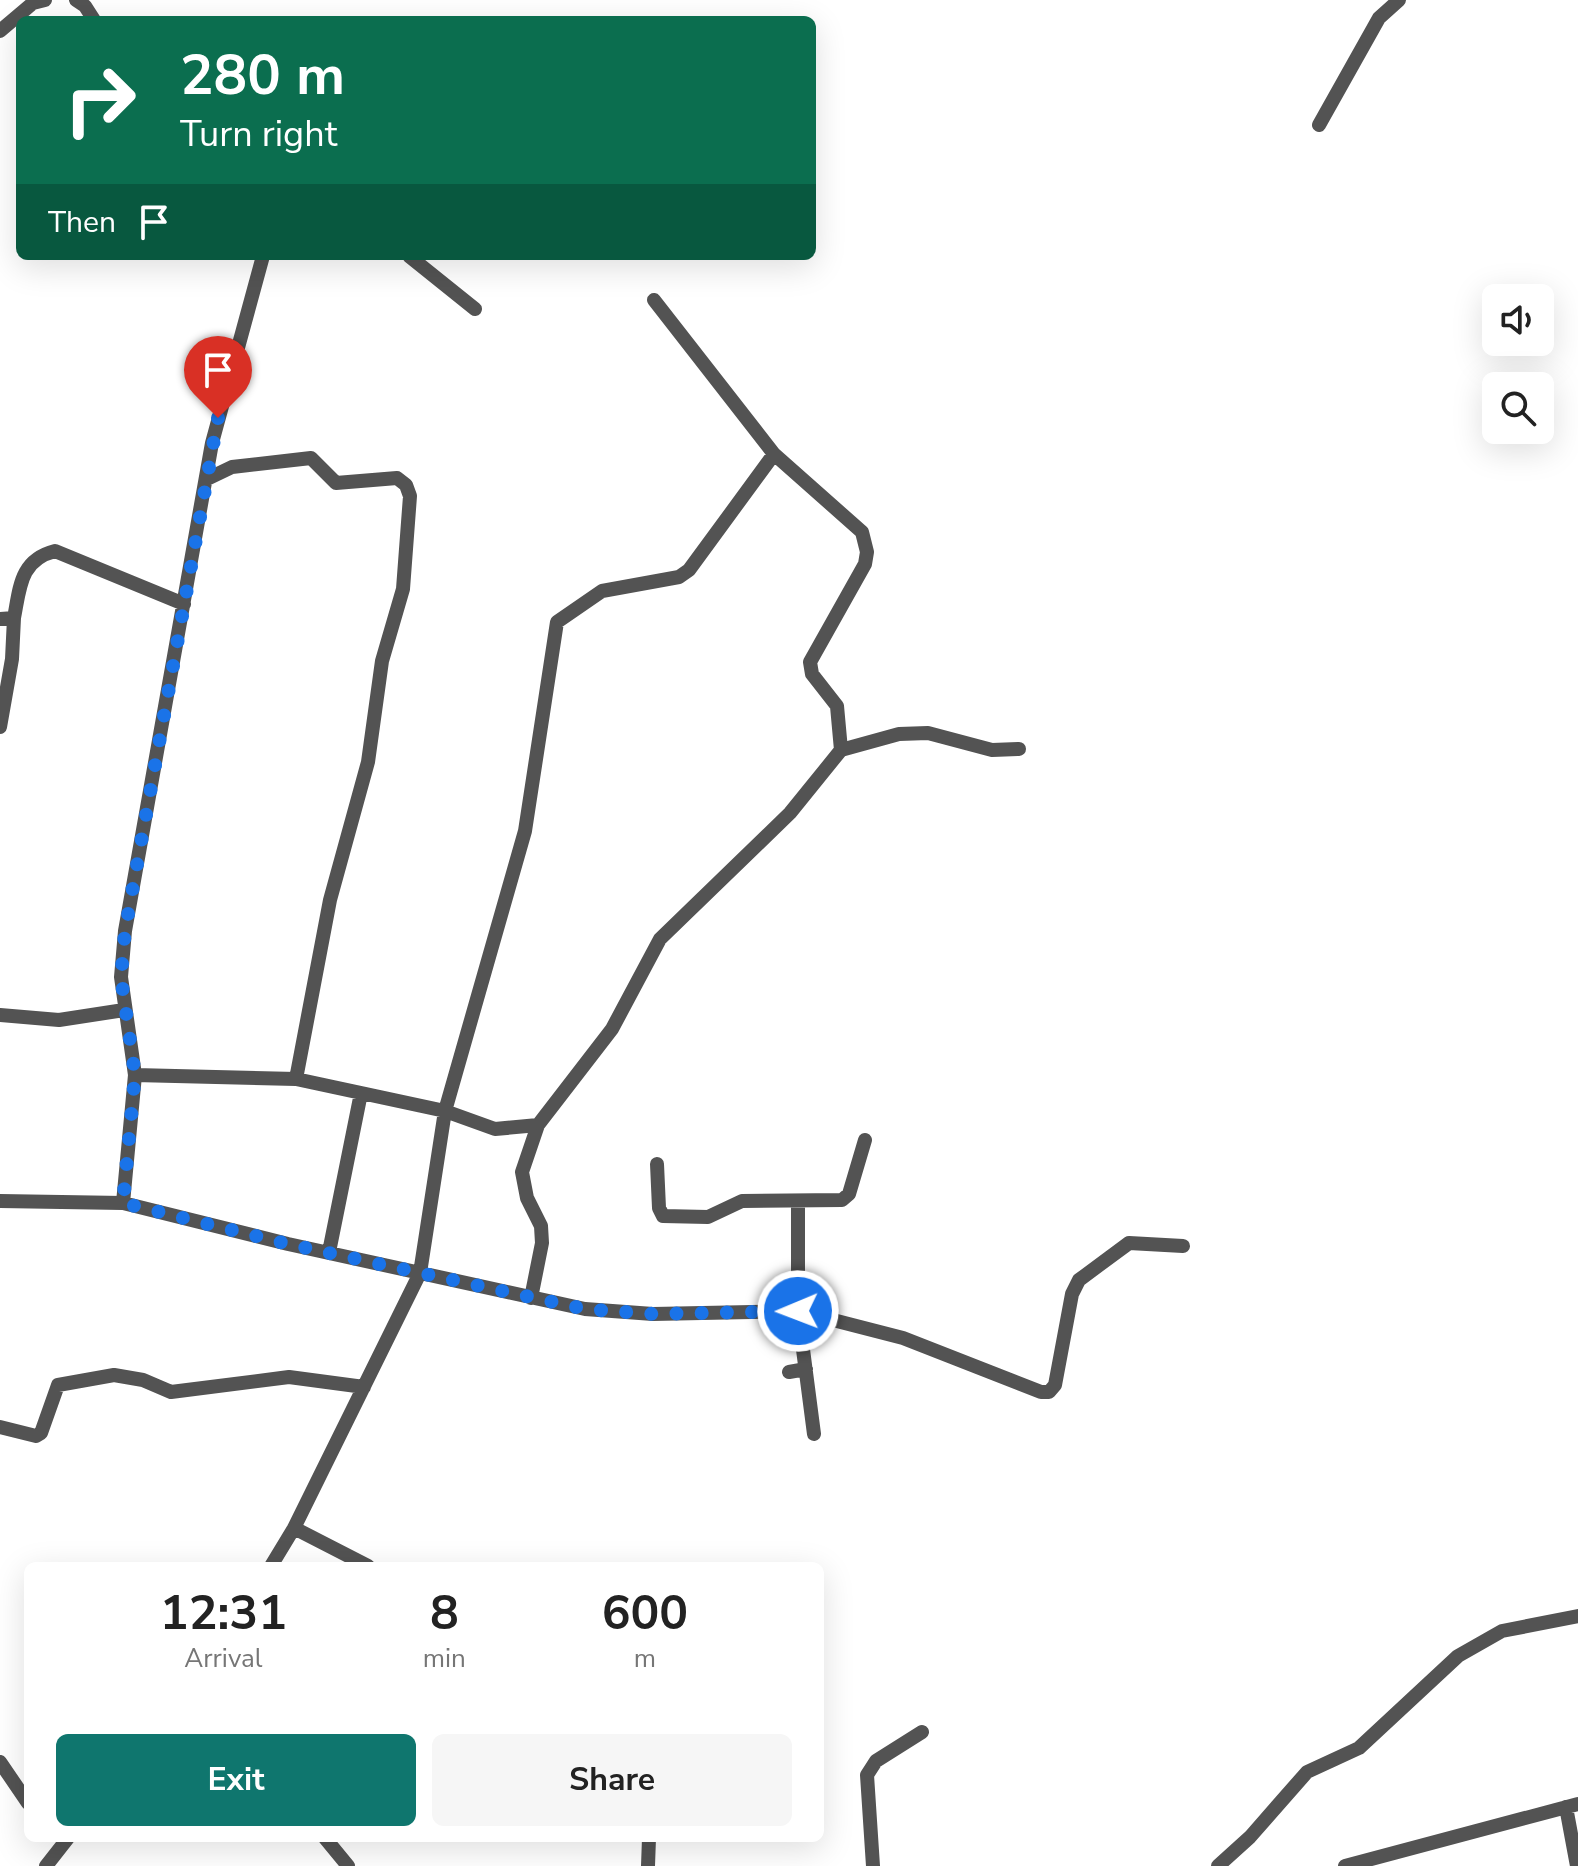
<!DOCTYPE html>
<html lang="en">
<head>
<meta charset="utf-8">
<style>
	body { margin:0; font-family:"Nunito Sans",sans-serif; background:#f6f6f6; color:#222; height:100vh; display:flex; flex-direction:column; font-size:30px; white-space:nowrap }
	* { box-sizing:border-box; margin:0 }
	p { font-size:26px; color:#767676 }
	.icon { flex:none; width:44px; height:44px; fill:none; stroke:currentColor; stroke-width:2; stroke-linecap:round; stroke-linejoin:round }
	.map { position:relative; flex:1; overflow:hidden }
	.details { position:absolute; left:24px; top:1562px; width:800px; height:280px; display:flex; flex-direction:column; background:#fff; border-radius:12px; box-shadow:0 8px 32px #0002 }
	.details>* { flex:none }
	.top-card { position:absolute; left:16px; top:16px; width:800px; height:244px; border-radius:12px; box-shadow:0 8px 32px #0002; background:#0b6e4f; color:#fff; overflow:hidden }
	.fabs { position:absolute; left:1482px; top:284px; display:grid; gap:16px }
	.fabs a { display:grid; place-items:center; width:72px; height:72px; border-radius:12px; background:#fff; box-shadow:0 8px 32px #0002; font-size:40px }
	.pin { position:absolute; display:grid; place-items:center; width:68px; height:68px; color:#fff; margin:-82px -34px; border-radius:50% 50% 50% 0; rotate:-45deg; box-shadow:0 0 8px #0007 }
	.pin .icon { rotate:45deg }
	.me { position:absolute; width:88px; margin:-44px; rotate:269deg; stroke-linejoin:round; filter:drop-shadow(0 0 6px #0008) }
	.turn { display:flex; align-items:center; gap:28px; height:168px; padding:0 32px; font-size:36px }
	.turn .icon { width:104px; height:104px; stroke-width:2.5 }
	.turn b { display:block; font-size:56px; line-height:68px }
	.then { display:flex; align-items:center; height:76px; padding:0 32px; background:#0003; gap:16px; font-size:30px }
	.eta { display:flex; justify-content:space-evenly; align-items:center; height:136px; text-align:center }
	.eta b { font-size:48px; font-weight:700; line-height:56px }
	.action { display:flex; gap:16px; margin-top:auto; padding:16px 32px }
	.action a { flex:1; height:92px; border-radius:12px; background:#0f766e; color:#fff; font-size:32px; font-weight:700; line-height:92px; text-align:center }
	.action a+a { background:#f6f6f6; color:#222 }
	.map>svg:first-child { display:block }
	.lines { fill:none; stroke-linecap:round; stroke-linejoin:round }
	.street { stroke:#535353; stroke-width:14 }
	.route { stroke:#1a73e8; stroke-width:14; stroke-dasharray:0 25.2 }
</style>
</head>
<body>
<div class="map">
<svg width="1578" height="1866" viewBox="0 0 1578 1866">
	<rect width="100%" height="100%" fill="#fff"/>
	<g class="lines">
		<!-- street -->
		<path class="street" d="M 76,0 L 85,6 L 94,20
			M 0,31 L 33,3 L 45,0
			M 1319,125 L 1379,18 L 1399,0
			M 409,256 L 475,309
			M 654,300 L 774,454 L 862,532 L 867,552 L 865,564 L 810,662 L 812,674 L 837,706 L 841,750
			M 207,479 L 232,467 L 311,458 L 336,483 L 397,478 L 406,485 L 410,496 L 403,589 L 382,661 L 368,762 L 330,900 L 296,1079
			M 0,619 L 14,618 C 20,587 20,560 55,551 L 184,604
			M 0,727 L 12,659 L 14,618
			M 0,1015 L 59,1020 L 124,1010
			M 135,1075 L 121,977 L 125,931 L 212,443 L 263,256
			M 657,1164 L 659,1208 L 663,1216 L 708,1217 L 742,1201 L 842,1200 L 849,1194 L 865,1140
			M 0,1201 L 123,1203 L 288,1244 L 585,1309 L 653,1314 L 798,1311 L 903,1338 L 1041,1392 L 1049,1392 L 1055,1385 L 1072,1294 L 1079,1280 L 1129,1243 L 1183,1246
			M 798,1202 L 798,1311 L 814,1434
			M 123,1203 L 135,1075 L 296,1079 L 445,1111 L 495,1129 L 538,1125
			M 329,1252 L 361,1093
			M 531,1298 L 542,1243 L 541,1226 L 527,1198 L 522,1172 L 538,1125 L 612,1029 L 660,939 L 790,813 L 841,750 L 899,734 L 928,733 L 992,750 L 1019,749
			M 789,1372 L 806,1369
			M 0,1427 L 36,1436 L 41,1433 L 58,1385 L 114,1375 L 143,1380 L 171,1392 L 289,1377 L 364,1387
			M 294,1528 L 368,1566
			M 271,1566 L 294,1528 L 420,1273 L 445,1111 L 525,831 L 557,622 L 602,591 L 679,577 L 689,570 L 774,454
			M 0,1762 L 28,1803
			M 1566,1807 L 1577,1866
			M 325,1838 L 348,1866
			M 46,1866 L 68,1838
			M 648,1866 L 649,1838
			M 873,1866 L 867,1775 L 876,1761 L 922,1732
			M 1218,1866 L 1250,1837 L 1307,1772 L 1359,1748 L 1458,1656 L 1502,1631 L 1578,1616
			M 1345,1866 L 1578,1804"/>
	</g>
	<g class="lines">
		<!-- route -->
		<path class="route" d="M 218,418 L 125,931 L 121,977 L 135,1075 L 123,1203 L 288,1244 L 585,1309 L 653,1314 L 798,1311"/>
	</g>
</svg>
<div class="fabs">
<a><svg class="icon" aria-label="sound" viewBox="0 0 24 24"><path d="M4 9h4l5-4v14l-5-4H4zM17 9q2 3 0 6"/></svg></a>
<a><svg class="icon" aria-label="search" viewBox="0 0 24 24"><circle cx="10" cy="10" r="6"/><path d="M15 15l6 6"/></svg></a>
</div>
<div class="pin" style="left:218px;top:418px;background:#d93025"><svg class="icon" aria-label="arrive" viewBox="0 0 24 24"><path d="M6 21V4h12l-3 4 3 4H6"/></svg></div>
<svg class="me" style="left:798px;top:1311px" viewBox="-20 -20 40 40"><circle r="17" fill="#1a73e8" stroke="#fff" stroke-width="3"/><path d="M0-11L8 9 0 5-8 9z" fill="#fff"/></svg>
<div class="top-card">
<div class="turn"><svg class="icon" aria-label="right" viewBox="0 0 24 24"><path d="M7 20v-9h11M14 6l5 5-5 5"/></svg><div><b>280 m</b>Turn right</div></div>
<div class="then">Then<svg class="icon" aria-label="arrive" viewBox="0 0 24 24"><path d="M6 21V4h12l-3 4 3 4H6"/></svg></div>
</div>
<section class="details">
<div class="eta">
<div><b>12:31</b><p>Arrival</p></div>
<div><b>8</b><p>min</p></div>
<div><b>600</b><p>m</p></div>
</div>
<div class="action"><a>Exit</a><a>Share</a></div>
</section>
</div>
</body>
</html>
